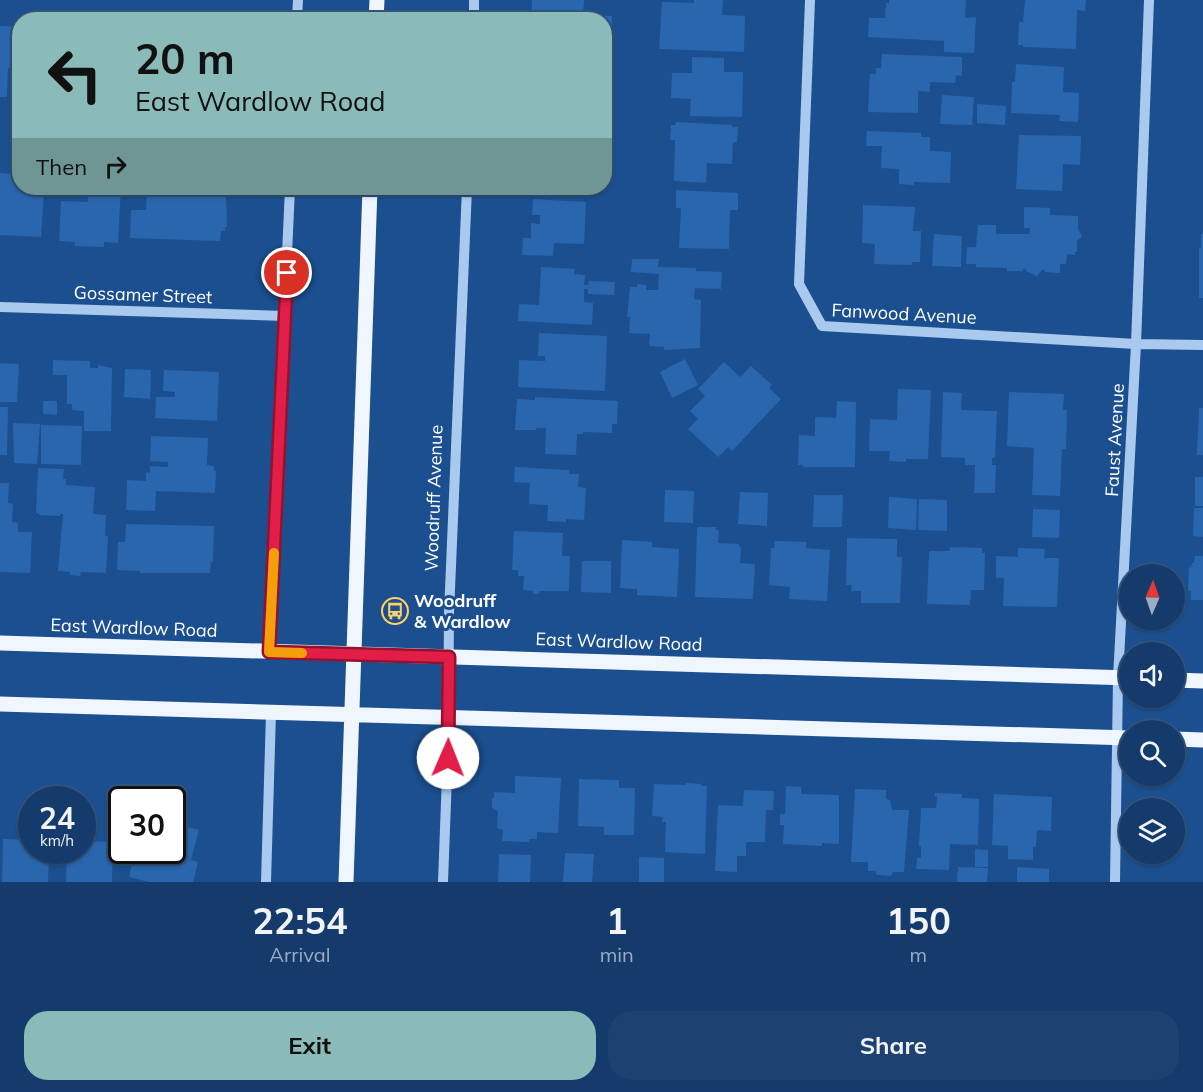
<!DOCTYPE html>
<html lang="en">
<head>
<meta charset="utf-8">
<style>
	body { margin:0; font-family:Mulish,sans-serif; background:#1d4271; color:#f1f3f6; height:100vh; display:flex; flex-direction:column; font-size:22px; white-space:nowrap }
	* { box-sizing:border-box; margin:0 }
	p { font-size:20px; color:#9dadc1 }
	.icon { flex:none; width:33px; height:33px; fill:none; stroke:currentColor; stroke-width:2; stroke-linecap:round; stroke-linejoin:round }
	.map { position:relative; height:882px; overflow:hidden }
	.drawer { display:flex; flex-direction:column; background:#143b6b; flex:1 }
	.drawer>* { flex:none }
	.top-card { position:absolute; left:12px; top:12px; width:600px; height:183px; border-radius:24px; box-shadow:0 2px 4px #0004,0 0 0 2px #33557e; background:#8bbbb9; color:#111; overflow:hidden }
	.needle { width:39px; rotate:2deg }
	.buttons { position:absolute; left:1119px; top:564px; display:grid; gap:12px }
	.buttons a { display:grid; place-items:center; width:66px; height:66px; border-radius:50%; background:#143b6b; box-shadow:0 2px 4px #0004,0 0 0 2px #33557e; font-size:30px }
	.speed { position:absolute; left:18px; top:786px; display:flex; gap:12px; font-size:30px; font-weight:700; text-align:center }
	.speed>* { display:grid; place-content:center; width:78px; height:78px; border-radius:50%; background:#143b6b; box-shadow:0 2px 4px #0004,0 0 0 2px #33557e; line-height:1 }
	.speed small { font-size:15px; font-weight:400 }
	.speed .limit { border:3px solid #111; border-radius:9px; background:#fff; color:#111 }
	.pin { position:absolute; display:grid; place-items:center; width:51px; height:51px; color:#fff; margin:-26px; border:3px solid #fff; border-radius:50%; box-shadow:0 2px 6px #0007 }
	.me { position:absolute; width:66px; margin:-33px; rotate:1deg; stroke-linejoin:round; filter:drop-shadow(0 0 4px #0008) }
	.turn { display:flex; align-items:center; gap:21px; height:126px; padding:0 24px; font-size:27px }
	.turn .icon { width:78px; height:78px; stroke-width:2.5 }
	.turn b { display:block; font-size:42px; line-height:51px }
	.then { display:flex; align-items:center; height:57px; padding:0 24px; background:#0003; gap:12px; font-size:22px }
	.eta { display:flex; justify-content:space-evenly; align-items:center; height:102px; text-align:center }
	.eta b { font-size:36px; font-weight:700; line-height:42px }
	.action { display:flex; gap:12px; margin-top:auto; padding:12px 24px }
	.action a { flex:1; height:69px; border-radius:24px; background:#8bbbb9; color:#111; font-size:24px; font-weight:700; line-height:69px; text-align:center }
	.action a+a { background:#1d4271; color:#f1f3f6 }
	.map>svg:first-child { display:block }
	.building { fill:#2a66ad }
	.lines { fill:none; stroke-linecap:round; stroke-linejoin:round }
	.minor { stroke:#a9c9ee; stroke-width:10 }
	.major { stroke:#f0f6ff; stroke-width:15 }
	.route-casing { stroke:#92132f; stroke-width:15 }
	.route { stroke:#e11d48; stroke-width:10 }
	.slow { stroke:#f59e0b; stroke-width:10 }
	.labels { text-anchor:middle; stroke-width:6; stroke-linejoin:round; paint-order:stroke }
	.street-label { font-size:18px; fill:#fff; stroke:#1b4f8f }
	.poi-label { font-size:18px; font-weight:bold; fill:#fff; stroke:#1b4f8f; text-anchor:start }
</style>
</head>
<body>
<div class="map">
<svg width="1203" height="882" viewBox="0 0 1203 882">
	<rect width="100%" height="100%" fill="#1b4f8f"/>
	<!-- building -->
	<path class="building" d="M 532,0 L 584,0 L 583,15 L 612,16 L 611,59 L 604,59 L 604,20 L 531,20 Z
		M 694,0 L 723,0 L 722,15 L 745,16 L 744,52 L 659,49 L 662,2 L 694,3 Z
		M 889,0 L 966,0 L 965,18 L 976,17 L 974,53 L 944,52 L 944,41 L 868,37 L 869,18 L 885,18 L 886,3 L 889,3 Z
		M 1025,0 L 1086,0 L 1085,11 L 1077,10 L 1076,49 L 1023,47 L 1023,45 L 1018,45 L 1019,22 L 1023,22 Z
		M 0,26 L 20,27 L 20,68 L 8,68 L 7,97 L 0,97 Z
		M 882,54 L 962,57 L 962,76 L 956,75 L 955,83 L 930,82 L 930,92 L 918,91 L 918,113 L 868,112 L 870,74 L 876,74 L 876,68 L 881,68 Z
		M 692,57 L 724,58 L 724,72 L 743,72 L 742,117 L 690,116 L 691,99 L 671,98 L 672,73 L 692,73 Z
		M 1016,64 L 1064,67 L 1063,92 L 1079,93 L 1078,122 L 1059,121 L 1060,115 L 1011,113 L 1012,82 L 1015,82 Z
		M 604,67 L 608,68 L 606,108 L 604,108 Z
		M 942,95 L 974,97 L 972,125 L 940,124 Z
		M 977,104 L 1006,106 L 1005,125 L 977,123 Z
		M 676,122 L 732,125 L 732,127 L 738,127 L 737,143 L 733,142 L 732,164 L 707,163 L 706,183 L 674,181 L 675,140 L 670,140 L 671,125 L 675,125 Z
		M 867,131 L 921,133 L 921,137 L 930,137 L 930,151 L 951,152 L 950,183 L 914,182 L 914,185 L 899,184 L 899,169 L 881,168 L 882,146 L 866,146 Z
		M 1019,135 L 1081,136 L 1080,165 L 1063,164 L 1062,191 L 1016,189 Z
		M 17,169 L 20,169 L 20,188 L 44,188 L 41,237 L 0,235 L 0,173 L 14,174 Z
		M 94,188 L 121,188 L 118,243 L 104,242 L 104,247 L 75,246 L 75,242 L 59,241 L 61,201 L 88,202 L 88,196 L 89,193 L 94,194 Z
		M 544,188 L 598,188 L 598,192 L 544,190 Z
		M 676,190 L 738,193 L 738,210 L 730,210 L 729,249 L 679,248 L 681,208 L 676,208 Z
		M 147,191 L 226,193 L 227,227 L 225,227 L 225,231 L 221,231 L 220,241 L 130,238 L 131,210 L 146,210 Z
		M 533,199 L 586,202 L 584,244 L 554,243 L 553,256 L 522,255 L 523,238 L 531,238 L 531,223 L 540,224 L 540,215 L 532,215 Z
		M 863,205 L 915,207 L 913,231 L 921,231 L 920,262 L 912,262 L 912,265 L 874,264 L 875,244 L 862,243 Z
		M 1024,207 L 1050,208 L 1050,215 L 1078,216 L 1078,229 L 1082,236 L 1077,241 L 1077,252 L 1075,252 L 1075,255 L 1067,254 L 1066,264 L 1060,264 L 1060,273 L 1045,272 L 1045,270 L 1042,270 L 1037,276 L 1026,271 L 1026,269 L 1023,269 L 1023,271 L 1007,271 L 1007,268 L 976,267 L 976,264 L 966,264 L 967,247 L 976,247 L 978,225 L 996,225 L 996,234 L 1029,234 L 1030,228 L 1024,228 Z
		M 934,234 L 962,236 L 961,267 L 932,266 Z
		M 1201,234 L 1203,234 L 1203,298 L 1199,298 L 1199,248 L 1201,248 Z
		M 632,259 L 659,259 L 658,267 L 696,268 L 696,271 L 722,272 L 721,289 L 695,288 L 694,299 L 701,300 L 700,348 L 664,350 L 664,347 L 649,346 L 650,334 L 629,333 L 630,317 L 627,317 L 630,287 L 637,287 L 637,284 L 646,285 L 646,290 L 658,290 L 659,274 L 631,272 Z
		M 541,267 L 575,269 L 574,274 L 585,275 L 584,285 L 588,285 L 589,281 L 615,282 L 614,295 L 588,294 L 588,289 L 584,289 L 584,302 L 593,303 L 592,325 L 518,321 L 519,304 L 539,305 Z
		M 539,333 L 607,336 L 605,391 L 518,387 L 519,360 L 545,361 L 545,356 L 538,356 Z
		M 685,359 L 698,385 L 672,398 L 660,372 Z
		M 53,360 L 90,361 L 90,368 L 98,368 L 98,365 L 112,368 L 111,431 L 84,431 L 84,411 L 72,410 L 72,404 L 67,404 L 67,375 L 53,375 Z
		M 724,362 L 740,377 L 751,366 L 772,385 L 769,388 L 781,399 L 732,451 L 728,447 L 718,457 L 688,429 L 698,419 L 690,411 L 705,396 L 698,389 Z
		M 0,363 L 19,364 L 17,402 L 0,402 Z
		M 125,369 L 151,370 L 150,399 L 124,397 Z
		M 164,370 L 219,372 L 217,421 L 155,418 L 156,397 L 175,397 L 175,392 L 163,391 Z
		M 898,389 L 931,390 L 928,459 L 906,459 L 906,462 L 889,461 L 890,451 L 869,451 L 870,419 L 897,420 Z
		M 943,392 L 962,393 L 961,410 L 997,411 L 995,458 L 992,458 L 992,465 L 996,465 L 995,493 L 974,493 L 975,465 L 965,465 L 965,458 L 941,457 Z
		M 1009,392 L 1064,394 L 1063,410 L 1067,410 L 1066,449 L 1062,449 L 1060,496 L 1032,495 L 1034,448 L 1007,446 Z
		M 535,397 L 618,401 L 617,424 L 612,424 L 612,433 L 583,432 L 583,434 L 577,434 L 576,455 L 545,454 L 546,428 L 536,428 L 536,430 L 515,430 L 517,399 L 535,400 Z
		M 43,401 L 57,401 L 57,415 L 43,414 Z
		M 837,401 L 856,402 L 855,467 L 803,467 L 803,465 L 798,465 L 799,435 L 815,436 L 815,417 L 836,418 Z
		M 0,407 L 8,407 L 7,455 L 0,455 Z
		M 1199,408 L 1203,408 L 1203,455 L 1197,455 Z
		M 13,423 L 40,424 L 37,464 L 14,463 Z
		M 41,425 L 82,426 L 81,465 L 41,464 Z
		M 151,436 L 208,438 L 207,465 L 214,466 L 214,471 L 216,471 L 215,493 L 156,491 L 155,511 L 126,510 L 127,480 L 146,481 L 146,472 L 150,473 L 150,466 L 168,467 L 168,462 L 150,461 Z
		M 515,467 L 569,470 L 569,474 L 579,474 L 578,487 L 586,488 L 584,520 L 566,519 L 566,522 L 547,521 L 548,505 L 529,504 L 530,483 L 514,482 Z
		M 38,468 L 64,469 L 63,479 L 66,479 L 66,485 L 95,487 L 93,514 L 106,515 L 105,536 L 108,536 L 106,573 L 81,572 L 80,576 L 70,575 L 70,572 L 58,571 L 63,514 L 60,514 L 60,516 L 39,515 L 39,513 L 36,513 Z
		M 1195,477 L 1203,477 L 1203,506 L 1195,506 Z
		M 0,483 L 9,483 L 8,503 L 13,504 L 12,522 L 18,523 L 18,532 L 32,532 L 30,573 L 0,572 Z
		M 665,490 L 694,491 L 693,523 L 664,522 Z
		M 740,492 L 768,493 L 767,526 L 738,524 Z
		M 814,495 L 843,495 L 842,527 L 813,527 Z
		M 889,497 L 917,499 L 916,530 L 888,528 Z
		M 919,499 L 947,500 L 947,531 L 918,530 Z
		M 1194,508 L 1203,508 L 1203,537 L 1193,536 Z
		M 1033,509 L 1060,510 L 1059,538 L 1032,537 Z
		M 126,524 L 214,526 L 213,562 L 211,562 L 210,573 L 140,573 L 140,571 L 117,570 L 118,542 L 125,542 Z
		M 697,527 L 716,527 L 716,530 L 719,530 L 718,543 L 739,544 L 739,547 L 741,547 L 740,563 L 755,564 L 753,599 L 695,597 Z
		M 514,531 L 563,533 L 562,556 L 570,556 L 569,591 L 540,591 L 539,594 L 533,594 L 533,591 L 523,590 L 524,576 L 518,576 L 518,570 L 512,570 Z
		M 847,538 L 897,539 L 897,557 L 902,557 L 900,603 L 861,603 L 861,591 L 851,591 L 852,585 L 846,585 Z
		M 622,540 L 652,542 L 652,547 L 679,549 L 677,597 L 637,595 L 637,589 L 620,588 Z
		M 775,541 L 806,542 L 806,548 L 830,550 L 827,601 L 789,599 L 790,587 L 769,585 L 771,548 L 774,548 Z
		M 950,547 L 982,548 L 982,553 L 985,553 L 984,590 L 971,590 L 970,605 L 927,604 L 929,551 L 950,551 Z
		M 1018,548 L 1045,549 L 1044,558 L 1059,558 L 1057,607 L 1003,606 L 1004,578 L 996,578 L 996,556 L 1018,557 Z
		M 1195,556 L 1203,556 L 1203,600 L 1191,600 L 1191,591 L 1188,591 L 1189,567 L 1191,568 L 1192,563 L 1194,563 Z
		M 582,561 L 611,561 L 611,593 L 581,592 Z
		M 515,776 L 561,778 L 558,833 L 537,832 L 537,839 L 529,839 L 529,842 L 502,841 L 503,830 L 497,828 L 498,811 L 492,808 L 492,798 L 494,798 L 494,792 L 515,793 Z
		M 579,779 L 619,780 L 619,788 L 635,788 L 634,835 L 604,835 L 604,827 L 578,826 Z
		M 686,783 L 701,784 L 701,786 L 707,786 L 705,854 L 665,852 L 666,822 L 662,822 L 663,817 L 652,816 L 654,784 L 686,785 Z
		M 786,786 L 801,787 L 801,794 L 839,795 L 839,844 L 822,843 L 822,846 L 783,844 L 784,825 L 780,825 L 780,814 L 785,814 Z
		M 855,789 L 886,790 L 886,799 L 890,800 L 892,810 L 909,810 L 904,872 L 893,872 L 891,876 L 877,875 L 875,871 L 868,871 L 868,862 L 851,862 Z
		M 744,790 L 774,791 L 773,810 L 766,810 L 765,842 L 746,842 L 746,856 L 737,856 L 737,872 L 715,871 L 718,805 L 743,806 Z
		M 935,793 L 962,794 L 962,798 L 979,799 L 978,845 L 950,844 L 949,870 L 916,869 L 917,858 L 921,858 L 921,846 L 919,846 L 921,808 L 936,808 L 937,796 L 935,796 Z
		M 994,794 L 1052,797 L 1051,831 L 1037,830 L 1036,847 L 1033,847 L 1033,860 L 1008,859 L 1008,846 L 992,845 Z
		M 172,823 L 199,830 L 191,860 L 198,862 L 193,882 L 149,882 L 129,877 L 135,850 L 172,850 Z
		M 3,839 L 32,840 L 32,850 L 49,850 L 48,882 L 2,882 Z
		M 82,841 L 113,842 L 112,882 L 66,882 L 67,850 L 82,850 Z
		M 975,849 L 988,850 L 988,867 L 975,867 Z
		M 565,853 L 594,854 L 592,882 L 563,882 Z
		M 499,854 L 531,855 L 530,882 L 498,882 Z
		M 639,857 L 664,858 L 664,882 L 639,882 Z
		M 958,867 L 988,868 L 987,882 L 957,882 Z
		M 1017,867 L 1049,869 L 1049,882 L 1017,882 Z"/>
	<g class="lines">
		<!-- minor -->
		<path class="minor" d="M 810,0 L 799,284 L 822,326 L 1136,344 L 1203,345
			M 297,20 L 298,0
			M 474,20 L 474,0
			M 0,307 L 285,316
			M 269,652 L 290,188
			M 266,882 L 271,713
			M 443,882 L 448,749 L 449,613 L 467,188
			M 1115,882 L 1118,678 L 1136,344 L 1149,0"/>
		<!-- major -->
		<path class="major" d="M 376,20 L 377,0
			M 0,643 L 1130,678
			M 1174,680 L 1203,681
			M 0,704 L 1130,738
			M 1174,739 L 1203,740
			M 346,882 L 370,188"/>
	</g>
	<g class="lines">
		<defs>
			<path id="route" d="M 287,273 L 269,652 L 449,657 L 448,758"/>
		</defs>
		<!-- route casing -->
		<use href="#route" class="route-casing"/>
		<!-- route -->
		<use href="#route" class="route"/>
		<!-- slow -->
		<path class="slow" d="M 274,553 L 269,652 L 302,653"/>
	</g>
	<!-- icons -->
	<defs>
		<symbol id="bus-ring" viewBox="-11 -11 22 22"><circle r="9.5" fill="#1b4f8f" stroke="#ffd166" stroke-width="1.5"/><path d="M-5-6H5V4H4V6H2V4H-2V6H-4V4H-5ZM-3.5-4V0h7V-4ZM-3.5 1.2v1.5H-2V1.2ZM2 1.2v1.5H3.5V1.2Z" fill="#ffd166"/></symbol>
	</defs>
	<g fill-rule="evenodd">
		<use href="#bus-ring" x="380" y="596" width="30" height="30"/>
	</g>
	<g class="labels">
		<!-- street labels -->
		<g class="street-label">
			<text transform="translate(143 295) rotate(2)" y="6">Gossamer Street</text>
			<text transform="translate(904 314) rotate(3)" y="6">Fanwood Avenue</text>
			<text transform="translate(1115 440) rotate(-87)" y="6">Faust Avenue</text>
			<text transform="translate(434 498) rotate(-88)" y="6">Woodruff Avenue</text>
			<text transform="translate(134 628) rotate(2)" y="6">East Wardlow Road</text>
			<text transform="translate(619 642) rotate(2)" y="6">East Wardlow Road</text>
		</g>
		<!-- poi labels -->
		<g class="poi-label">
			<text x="414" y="607">Woodruff<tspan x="414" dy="21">&amp; Wardlow</tspan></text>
		</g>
	</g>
</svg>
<div class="buttons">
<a><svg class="needle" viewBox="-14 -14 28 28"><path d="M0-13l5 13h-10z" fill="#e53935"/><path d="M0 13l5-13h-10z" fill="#9dadc1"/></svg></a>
<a><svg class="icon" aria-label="sound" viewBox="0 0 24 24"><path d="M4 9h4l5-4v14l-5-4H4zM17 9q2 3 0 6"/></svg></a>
<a><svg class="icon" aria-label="search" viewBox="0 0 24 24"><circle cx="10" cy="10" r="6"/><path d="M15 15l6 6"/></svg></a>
<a><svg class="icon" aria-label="layers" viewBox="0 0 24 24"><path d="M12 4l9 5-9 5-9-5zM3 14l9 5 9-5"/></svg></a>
</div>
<div class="speed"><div>24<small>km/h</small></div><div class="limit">30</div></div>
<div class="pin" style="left:287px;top:273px;background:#d93025"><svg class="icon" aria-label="arrive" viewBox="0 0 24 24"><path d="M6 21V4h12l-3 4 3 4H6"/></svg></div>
<svg class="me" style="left:448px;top:758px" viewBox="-20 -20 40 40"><circle r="19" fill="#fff"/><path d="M0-13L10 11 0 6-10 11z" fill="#e11d48"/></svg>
<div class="top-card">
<div class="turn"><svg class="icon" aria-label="left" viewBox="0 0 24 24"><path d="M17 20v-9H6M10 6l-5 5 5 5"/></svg><div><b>20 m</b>East Wardlow Road</div></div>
<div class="then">Then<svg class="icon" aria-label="right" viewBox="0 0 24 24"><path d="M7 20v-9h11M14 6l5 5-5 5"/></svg></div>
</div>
</div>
<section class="drawer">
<div class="eta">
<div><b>22:54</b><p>Arrival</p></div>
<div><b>1</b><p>min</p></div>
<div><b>150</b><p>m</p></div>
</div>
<div class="action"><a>Exit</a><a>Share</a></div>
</section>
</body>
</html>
